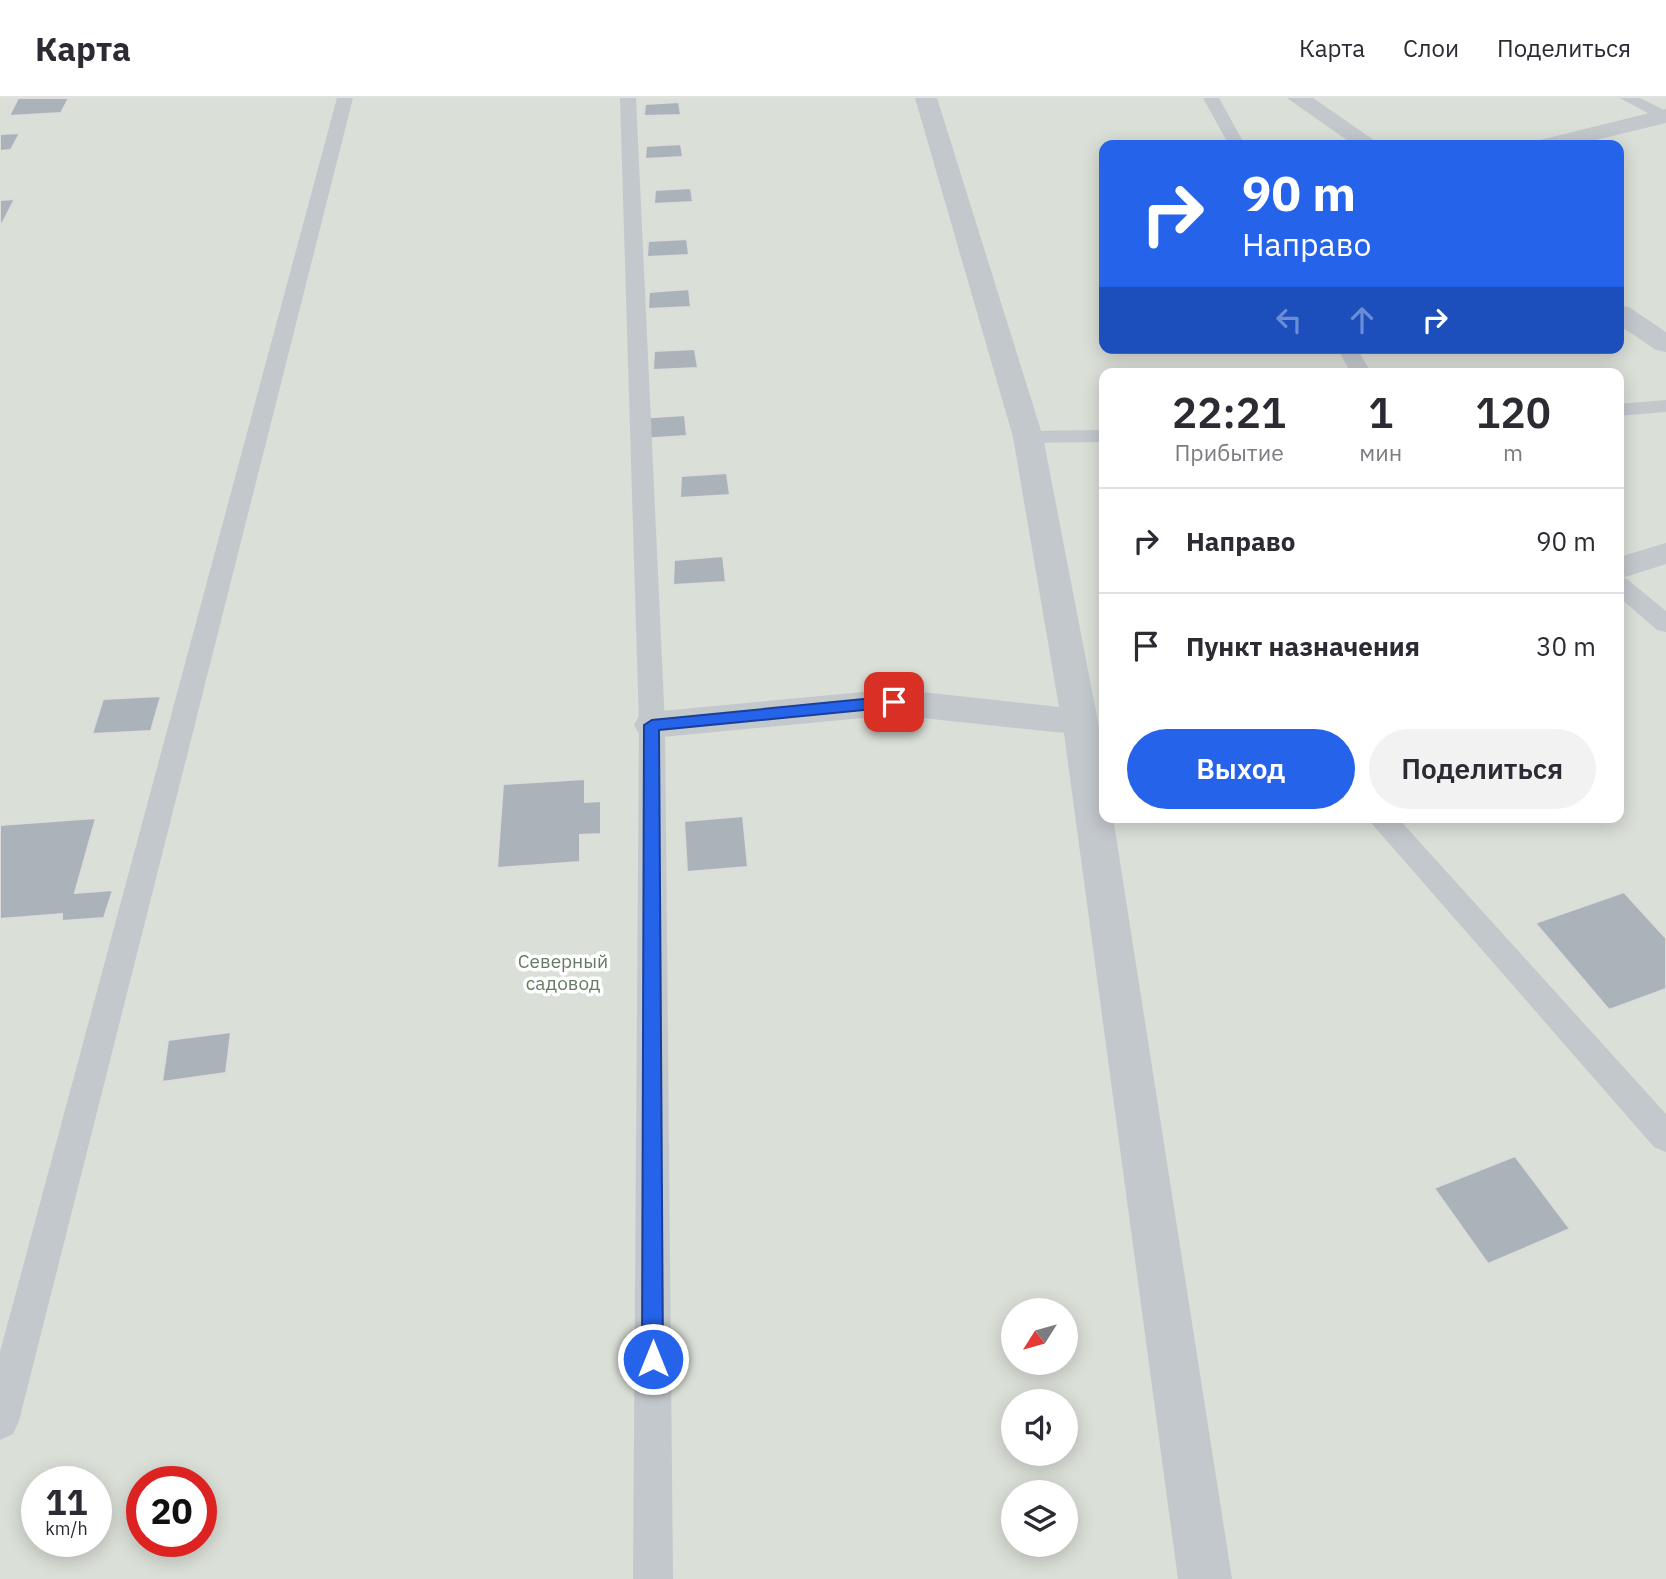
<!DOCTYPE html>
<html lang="ru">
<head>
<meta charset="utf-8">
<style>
	body { margin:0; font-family:"IBM Plex Sans",sans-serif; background:#f2f2f3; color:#2b2b33; height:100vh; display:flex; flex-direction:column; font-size:26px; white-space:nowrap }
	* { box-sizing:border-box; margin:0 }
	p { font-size:23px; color:#7c7c81 }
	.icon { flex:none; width:38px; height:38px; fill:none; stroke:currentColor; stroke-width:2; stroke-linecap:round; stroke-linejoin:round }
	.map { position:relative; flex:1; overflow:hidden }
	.side { position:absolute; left:1099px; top:270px; width:525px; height:455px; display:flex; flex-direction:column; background:#fff; border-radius:14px; box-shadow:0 4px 18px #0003 }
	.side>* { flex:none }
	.top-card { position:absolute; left:1099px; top:42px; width:525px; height:214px; border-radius:14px; box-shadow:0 4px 18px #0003; background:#2563eb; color:#fff; overflow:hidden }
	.needle { width:46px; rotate:233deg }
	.buttons { position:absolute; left:1001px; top:1200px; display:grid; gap:14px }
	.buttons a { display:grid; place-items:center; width:77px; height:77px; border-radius:50%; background:#fff; box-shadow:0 4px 18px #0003; font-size:35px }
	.speed { position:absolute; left:21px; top:1368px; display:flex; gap:14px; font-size:35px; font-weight:700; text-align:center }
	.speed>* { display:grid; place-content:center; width:91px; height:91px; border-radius:50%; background:#fff; box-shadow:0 4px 18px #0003; line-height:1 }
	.speed small { font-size:18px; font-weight:400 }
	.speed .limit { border:10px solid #d22; background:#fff; color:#111 }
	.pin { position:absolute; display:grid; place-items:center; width:60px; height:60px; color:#fff; margin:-30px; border-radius:14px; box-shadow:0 4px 10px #0006 }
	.me { position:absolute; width:77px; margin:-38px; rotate:0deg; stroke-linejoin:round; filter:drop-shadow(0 0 5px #0008) }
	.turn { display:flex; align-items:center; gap:24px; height:147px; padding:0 28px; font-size:32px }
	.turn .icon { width:91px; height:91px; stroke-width:2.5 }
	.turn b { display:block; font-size:49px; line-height:60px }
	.lanes { display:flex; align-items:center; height:66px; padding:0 28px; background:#0003; justify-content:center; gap:35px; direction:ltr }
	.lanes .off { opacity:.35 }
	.eta { display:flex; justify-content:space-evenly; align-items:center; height:119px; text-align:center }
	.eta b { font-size:42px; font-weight:600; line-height:49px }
	.button { display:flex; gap:14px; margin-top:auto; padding:14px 28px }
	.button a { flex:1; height:80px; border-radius:42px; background:#2563eb; color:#fff; font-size:28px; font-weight:600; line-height:80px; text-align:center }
	.button a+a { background:#f2f2f3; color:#2b2b33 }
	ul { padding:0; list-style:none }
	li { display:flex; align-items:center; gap:21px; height:105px; padding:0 28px; border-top:2px solid #e1e1e2 }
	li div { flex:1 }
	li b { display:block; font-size:26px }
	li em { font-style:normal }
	header { display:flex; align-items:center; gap:42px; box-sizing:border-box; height:98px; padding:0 35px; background:#fff; border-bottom:2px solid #e1e1e2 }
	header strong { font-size:33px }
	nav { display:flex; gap:38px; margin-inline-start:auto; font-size:24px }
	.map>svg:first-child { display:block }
	.green { fill:#dadfd7; fill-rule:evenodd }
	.building { fill:#aab3b9; stroke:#dcdcda; stroke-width:2 }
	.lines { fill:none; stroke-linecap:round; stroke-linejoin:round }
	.service { fill:#c3c8cc; fill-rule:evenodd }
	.minor { fill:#c3c8cc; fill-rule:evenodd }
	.route { fill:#2563eb; stroke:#184099; stroke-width:2 }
	.labels { text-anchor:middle; stroke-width:7; stroke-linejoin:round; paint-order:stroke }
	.park-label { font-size:19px; fill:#687a64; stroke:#fff }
</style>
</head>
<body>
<header>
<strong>Карта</strong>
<nav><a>Карта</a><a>Слои</a><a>Поделиться</a></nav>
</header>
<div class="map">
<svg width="1666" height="1481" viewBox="0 0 1666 1481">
	<rect width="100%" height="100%" fill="#fafaf8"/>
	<!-- green -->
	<path class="green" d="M 0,0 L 1666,0 L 1666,1481 L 0,1481 ZM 1104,47 L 1619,47 L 1619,250 L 1104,250 ZM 1104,275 L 1619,275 L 1619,719 L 1104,719 ZM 1013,1213 L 1066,1213 L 1066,1265 L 1013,1265 ZM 1013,1304 L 1066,1304 L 1066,1356 L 1013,1356 ZM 37,1384 L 96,1384 L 96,1444 L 37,1444 ZM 142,1384 L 201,1384 L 201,1444 L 142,1444 ZM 1013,1395 L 1066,1395 L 1066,1447 L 1013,1447 Z"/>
	<!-- building -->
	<path class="building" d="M 18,0 L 69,0 L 61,15 L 9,18 Z
		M 679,4 L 681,17 L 644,18 L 645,6 Z
		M 20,35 L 11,52 L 0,53 L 0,36 Z
		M 681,46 L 683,59 L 645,61 L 646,48 Z
		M 691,90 L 693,104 L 654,106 L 655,92 Z
		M 15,101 L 2,126 L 0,126 L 0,102 Z
		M 687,141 L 689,157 L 647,159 L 648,143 Z
		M 689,191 L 691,209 L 648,211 L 649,194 Z
		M 695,251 L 698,270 L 653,272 L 654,253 Z
		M 685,317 L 687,338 L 639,341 L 640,320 Z
		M 727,375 L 730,397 L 680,400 L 681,378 Z
		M 723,458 L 726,484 L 673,487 L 674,462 Z
		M 161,598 L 151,633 L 92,636 L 103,601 Z
		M 585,681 L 585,704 L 601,703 L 601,736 L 580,737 L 580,764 L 497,770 L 503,686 Z
		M 743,718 L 748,769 L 687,774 L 684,723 Z
		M 96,720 L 75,795 L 113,792 L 104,820 L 62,823 L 62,816 L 0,821 L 0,727 Z
		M 1624,794 L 1666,840 L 1666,891 L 1609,912 L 1535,825 Z
		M 231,934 L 226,975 L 162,984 L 168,942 Z
		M 1515,1058 L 1570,1131 L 1488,1166 L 1434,1090 Z"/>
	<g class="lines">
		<!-- service -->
		<path class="service" d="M 337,0 L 353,0 L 19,1323 L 13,1336 L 0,1342 L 0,1254 Z
			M 620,0 L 636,0 L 665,627 L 673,1481 L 633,1481 L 639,627 Z
			M 1203,0 L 1219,0 L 1245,47 L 1229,47 Z
			M 1620,0 L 1640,0 L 1666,13 L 1666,25 Z
			M 1337,250 L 1357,250 L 1371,275 L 1351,275 Z
			M 1666,302 L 1666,314 L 1619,318 L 1619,306 Z
			M 1104,332 L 1104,344 L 1028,345 L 1017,339 L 1028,333 Z
			M 1619,479 L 1627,481 L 1666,513 L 1666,534 L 1657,532 L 1619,499 Z
			M 1366,719 L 1397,719 L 1666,1016 L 1666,1054 L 1654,1049 Z"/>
		<!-- minor -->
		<path class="minor" d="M 915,0 L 937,0 L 1043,339 L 1098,624 L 1104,664 L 1104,719 L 1113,719 L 1232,1481 L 1178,1481 L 1064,635 L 894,617 L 652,640 L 639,636 L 634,627 L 639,618 L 652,614 L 894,591 L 1059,609 L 1013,339 Z
			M 1287,0 L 1313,0 L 1381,47 L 1354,47 Z
			M 1666,11 L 1666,25 L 1575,47 L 1536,47 L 1540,42 Z
			M 1619,207 L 1629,209 L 1666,234 L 1666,254 L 1656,252 L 1619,227 Z
			M 1666,445 L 1666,466 L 1619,481 L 1619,459 Z"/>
	</g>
	<!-- route -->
	<path class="route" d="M 894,598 L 902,604 L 894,609 L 659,632 L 663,1261 L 660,1268 L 653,1271 L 645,1268 L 642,1261 L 644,627 L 652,622 Z"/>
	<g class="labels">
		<!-- park labels -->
		<g class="park-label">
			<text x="563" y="870">Северный<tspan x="563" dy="22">садовод</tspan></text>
		</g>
	</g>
</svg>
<div class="buttons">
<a><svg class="needle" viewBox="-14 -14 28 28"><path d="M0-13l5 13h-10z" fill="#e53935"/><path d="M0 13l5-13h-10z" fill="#7c7c81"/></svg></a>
<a><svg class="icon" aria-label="sound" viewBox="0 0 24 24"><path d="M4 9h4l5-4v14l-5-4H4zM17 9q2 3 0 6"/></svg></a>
<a><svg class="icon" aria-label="layers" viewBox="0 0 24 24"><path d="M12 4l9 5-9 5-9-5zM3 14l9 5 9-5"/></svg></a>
</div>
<div class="speed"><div>11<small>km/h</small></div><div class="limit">20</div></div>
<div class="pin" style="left:894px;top:604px;background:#d93025"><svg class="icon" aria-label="arrive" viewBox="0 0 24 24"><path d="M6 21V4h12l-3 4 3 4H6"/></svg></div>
<svg class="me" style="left:653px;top:1261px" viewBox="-20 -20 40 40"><circle r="17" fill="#2563eb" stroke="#fff" stroke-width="3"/><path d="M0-11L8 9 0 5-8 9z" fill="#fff"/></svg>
<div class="top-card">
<div class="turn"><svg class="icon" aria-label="right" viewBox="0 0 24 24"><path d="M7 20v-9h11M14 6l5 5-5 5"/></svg><div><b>90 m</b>Направо</div></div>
<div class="lanes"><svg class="icon off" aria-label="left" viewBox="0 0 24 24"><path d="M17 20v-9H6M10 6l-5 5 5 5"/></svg><svg class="icon off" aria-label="ahead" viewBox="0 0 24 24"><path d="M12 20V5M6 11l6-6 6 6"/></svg><svg class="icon" aria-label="right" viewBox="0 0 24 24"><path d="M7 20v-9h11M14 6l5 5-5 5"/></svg></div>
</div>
<section class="side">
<div class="eta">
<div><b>22:21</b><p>Прибытие</p></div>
<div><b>1</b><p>мин</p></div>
<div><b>120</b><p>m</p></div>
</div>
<ul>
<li><svg class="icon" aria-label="right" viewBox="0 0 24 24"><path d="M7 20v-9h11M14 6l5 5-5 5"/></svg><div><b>Направо</b></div><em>90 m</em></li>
<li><svg class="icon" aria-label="arrive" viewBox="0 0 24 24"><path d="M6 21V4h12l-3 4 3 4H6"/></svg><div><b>Пункт назначения</b></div><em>30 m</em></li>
</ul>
<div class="button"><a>Выход</a><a>Поделиться</a></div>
</section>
</div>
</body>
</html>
